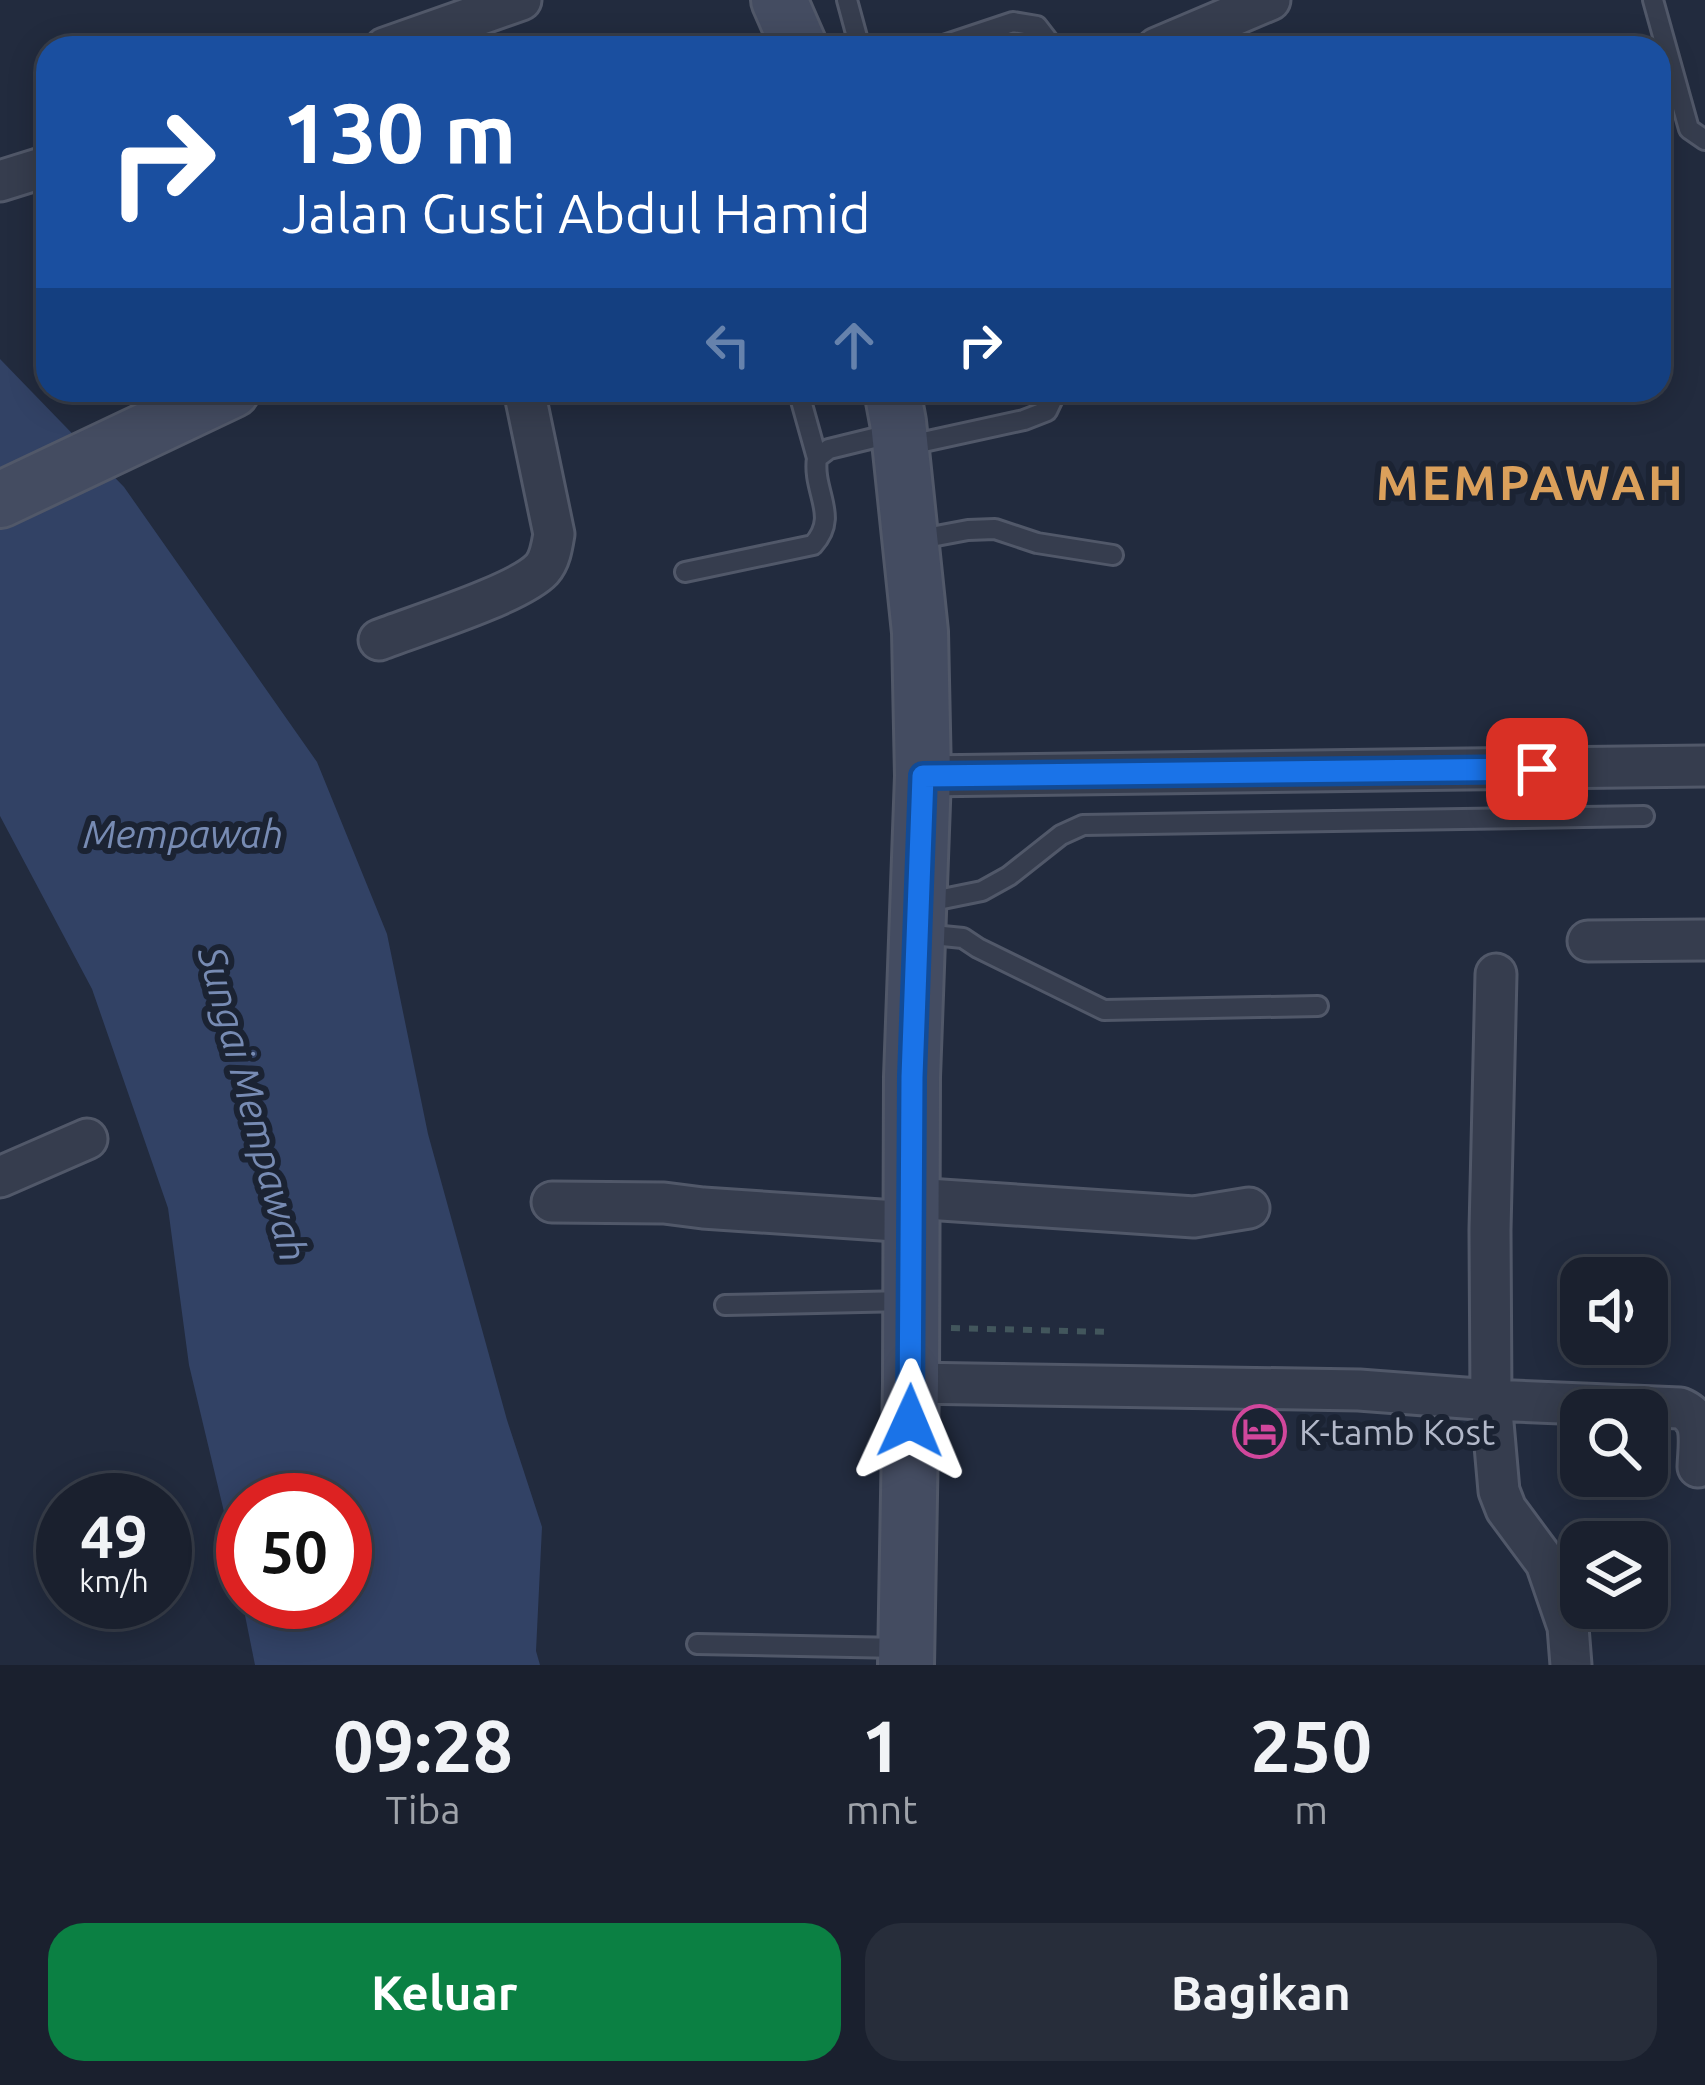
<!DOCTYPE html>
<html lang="id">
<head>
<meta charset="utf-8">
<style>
	body { margin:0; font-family:Ubuntu,sans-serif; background:#272d3a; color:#f1f3f6; height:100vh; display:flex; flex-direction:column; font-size:45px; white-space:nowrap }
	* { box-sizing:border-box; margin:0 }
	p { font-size:39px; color:#9fa3aa }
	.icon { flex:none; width:66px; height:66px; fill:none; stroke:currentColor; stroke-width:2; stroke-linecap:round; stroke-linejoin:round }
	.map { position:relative; height:1665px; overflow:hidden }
	.details { display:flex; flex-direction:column; background:#1a202e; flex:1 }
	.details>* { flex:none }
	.banner { position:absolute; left:36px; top:36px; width:1635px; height:366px; border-radius:36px; box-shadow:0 6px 30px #0003,0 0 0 3px #383e4a; background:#1a4fa0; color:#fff; overflow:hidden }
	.tools { position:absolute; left:1560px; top:1257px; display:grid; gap:24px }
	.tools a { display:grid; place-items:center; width:108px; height:108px; border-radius:24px; background:#1a202e; box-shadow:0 6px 30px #0003,0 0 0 3px #383e4a; font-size:60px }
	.speed { position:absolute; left:36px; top:1473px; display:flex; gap:24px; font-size:60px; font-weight:700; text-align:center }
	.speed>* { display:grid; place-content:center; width:156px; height:156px; border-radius:50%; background:#1a202e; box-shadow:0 6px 30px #0003,0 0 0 3px #383e4a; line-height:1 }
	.speed small { font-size:30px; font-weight:400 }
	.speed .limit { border:18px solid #d22; background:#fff; color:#111 }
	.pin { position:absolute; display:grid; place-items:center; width:102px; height:102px; color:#fff; margin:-51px; border-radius:24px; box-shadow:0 6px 18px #0006 }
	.me { position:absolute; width:132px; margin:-66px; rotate:1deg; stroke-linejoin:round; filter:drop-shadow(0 0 9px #0008) }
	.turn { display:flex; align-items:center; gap:42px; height:252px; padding:0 48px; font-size:54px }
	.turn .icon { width:156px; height:156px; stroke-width:2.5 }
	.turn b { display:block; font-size:84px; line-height:102px }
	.lanes { display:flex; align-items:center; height:114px; padding:0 48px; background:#0003; justify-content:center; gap:60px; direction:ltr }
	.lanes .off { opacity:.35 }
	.eta { display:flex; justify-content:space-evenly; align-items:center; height:204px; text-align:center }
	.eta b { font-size:72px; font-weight:700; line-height:84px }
	.button { display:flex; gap:24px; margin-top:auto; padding:24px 48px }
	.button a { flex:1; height:138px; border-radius:36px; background:#0b8043; color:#fff; font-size:48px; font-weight:700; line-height:138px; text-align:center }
	.button a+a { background:#272d3a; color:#f1f3f6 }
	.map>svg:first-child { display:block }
	.water { fill:#324265; fill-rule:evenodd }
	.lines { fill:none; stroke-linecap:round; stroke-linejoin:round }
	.service-casing { stroke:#515869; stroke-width:24 }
	.minor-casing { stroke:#515869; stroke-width:45 }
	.secondary-casing { stroke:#515869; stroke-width:60 }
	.path { stroke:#42565c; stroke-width:6; stroke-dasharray:9 9; stroke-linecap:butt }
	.service { stroke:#363d4e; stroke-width:18 }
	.minor { stroke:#363d4e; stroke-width:39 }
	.secondary { stroke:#444c61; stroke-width:54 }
	.route-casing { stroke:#114b97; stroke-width:30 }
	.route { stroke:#1a73e8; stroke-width:21 }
	.labels { text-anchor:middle; stroke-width:12; stroke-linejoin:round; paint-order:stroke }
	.poi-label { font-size:36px; fill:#b2b8c9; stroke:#1b2333; text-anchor:start }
	.water-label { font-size:39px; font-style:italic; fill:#778bb3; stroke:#1b2333 }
	.district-label { font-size:48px; font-weight:bold; letter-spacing:3px; fill:#dba05b; stroke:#1b2333 }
</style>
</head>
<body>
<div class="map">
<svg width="1705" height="1665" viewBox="0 0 1705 1665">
	<rect width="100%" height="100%" fill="#222b3e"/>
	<!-- water -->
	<path class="water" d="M 0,359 L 124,487 L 317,762 L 387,934 L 428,1134 L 507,1420 L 542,1527 L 536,1651 L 540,1665 L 255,1665 L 225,1516 L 189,1365 L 168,1208 L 92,989 L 0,816 ZM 243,1500 L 345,1500 L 345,1602 L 243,1602 Z"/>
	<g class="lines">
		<defs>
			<path id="service" d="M 847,0 L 860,48
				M 1653,0 L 1689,129 L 1705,140
				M 935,48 L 1013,22 L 1037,26 L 1054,48
				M 798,390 L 817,458
				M 905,446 L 1024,420 L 1047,411 L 1057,390
				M 915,540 L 968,530 L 995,529 L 1037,543 L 1113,555
				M 685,572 L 813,545 C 840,516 812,492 817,458 L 829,449 L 882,436
				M 923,903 L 982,891 L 1009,876 L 1061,835 L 1083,825 L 1644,816
				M 922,934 L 963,938 L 978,948 L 1104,1010 L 1318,1006
				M 725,1305 L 906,1301
				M 697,1644 L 901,1648"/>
			<path id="minor" d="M 385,48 L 521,0
				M 1157,48 L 1270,0
				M 0,181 L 48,166
				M 379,640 C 415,626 519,594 542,569 C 550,560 552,546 554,534 L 524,390
				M 923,776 L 1705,766
				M 1588,941 L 1705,940
				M 1496,974 L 1490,1230 L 1491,1400 L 1680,1408 C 1705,1418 1699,1441 1698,1467
				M 0,1177 L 87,1139
				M 912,1198 L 1194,1217 L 1249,1208
				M 552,1202 L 664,1203 L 703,1208 L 911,1222
				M 911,1383 L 1359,1390 L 1491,1400 L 1499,1491 L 1506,1509 L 1546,1563 L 1568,1627 L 1571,1665"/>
			<path id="secondary" d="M 779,0 L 800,48
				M 892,390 L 898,422 L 920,632 L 923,776 L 912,1077 L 911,1383 L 906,1665
				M 0,500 L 232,390"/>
		</defs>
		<!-- service casing -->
		<use href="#service" class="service-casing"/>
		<!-- minor casing -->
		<use href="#minor" class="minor-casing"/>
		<!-- secondary casing -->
		<use href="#secondary" class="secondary-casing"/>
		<!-- path -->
		<path class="path" d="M 951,1328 L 1110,1332"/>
		<!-- service -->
		<use href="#service" class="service"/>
		<!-- minor -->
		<use href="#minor" class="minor"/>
		<!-- secondary -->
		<use href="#secondary" class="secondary"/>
	</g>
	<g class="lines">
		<defs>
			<path id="route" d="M 910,1421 L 912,1077 L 923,776 L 1537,769"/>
		</defs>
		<!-- route casing -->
		<use href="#route" class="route-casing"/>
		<!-- route -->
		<use href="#route" class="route"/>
	</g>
	<!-- icons -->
	<defs>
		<symbol id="hotel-ring" viewBox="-11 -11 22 22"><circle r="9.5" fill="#1b2333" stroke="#d1479c" stroke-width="1.5"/><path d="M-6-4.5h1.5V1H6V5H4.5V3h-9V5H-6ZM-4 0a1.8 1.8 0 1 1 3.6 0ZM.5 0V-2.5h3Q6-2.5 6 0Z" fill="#d1479c"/></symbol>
	</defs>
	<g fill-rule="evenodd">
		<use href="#hotel-ring" x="1230" y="1402" width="59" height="59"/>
	</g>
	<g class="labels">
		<!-- poi labels -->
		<g class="poi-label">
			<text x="1299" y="1445">K-tamb Kost</text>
		</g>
		<!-- water labels -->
		<g class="water-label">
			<text x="183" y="848">Mempawah</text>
			<text transform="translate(253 1104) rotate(75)" y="14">Sungai Mempawah</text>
		</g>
		<!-- district labels -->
		<g class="district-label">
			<text x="1531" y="500">MEMPAWAH</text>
		</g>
	</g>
</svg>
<div class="tools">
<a><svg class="icon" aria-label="sound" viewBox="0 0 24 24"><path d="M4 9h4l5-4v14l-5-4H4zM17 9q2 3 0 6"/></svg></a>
<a><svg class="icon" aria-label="search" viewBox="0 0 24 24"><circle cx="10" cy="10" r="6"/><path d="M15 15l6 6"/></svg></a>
<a><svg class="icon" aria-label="layers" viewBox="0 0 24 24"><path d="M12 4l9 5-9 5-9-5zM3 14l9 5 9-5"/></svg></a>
</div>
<div class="speed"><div>49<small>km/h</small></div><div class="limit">50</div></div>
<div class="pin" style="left:1537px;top:769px;background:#d93025"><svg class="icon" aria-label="arrive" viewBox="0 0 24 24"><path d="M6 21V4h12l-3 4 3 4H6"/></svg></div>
<svg class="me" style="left:910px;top:1421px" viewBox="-20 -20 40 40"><path d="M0-17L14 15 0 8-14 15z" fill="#1a73e8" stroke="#fff" stroke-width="4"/></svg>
<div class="banner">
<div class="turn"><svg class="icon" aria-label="right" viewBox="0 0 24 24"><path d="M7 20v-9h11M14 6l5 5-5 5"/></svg><div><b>130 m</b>Jalan Gusti Abdul Hamid</div></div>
<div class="lanes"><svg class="icon off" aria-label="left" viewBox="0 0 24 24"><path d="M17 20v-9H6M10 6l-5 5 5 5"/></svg><svg class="icon off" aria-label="ahead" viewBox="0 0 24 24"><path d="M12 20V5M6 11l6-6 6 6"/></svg><svg class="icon" aria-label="right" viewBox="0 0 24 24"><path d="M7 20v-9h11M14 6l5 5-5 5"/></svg></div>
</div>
</div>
<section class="details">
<div class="eta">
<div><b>09:28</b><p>Tiba</p></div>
<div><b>1</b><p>mnt</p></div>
<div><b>250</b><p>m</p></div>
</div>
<div class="button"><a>Keluar</a><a>Bagikan</a></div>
</section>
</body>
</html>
